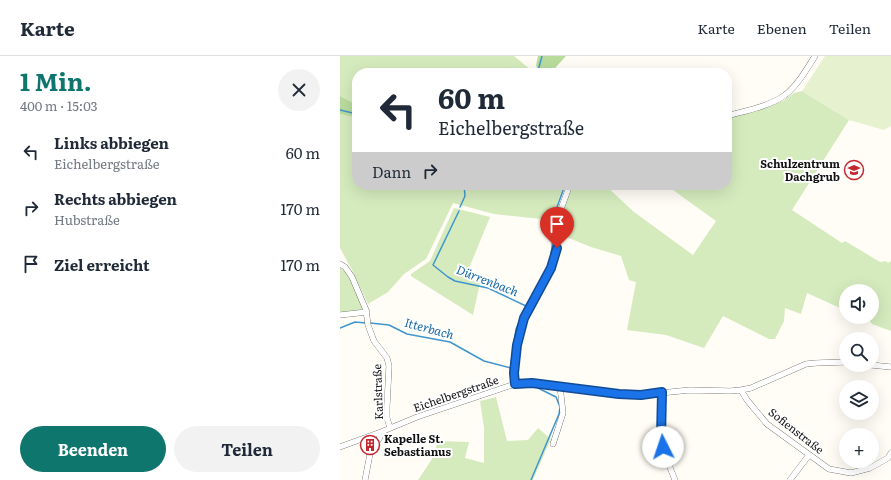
<!DOCTYPE html>
<html lang="de">
<head>
<meta charset="utf-8">
<style>
	body { margin:0; font-family:Literata,serif; background:#f2f2f3; color:#1f2937; height:100vh; display:flex; flex-direction:column; font-size:15px; white-space:nowrap }
	* { box-sizing:border-box; margin:0 }
	p { font-size:13px; color:#747a83 }
	.icon { flex:none; width:22px; height:22px; fill:none; stroke:currentColor; stroke-width:2; stroke-linecap:round; stroke-linejoin:round }
	.map { position:relative; flex:1; overflow:hidden }
	.side { display:flex; flex-direction:column; background:#fff; width:340px }
	.side>* { flex:none }
	.banner { position:absolute; left:12px; top:12px; width:380px; height:122px; border-radius:16px; box-shadow:0 4px 16px #0002; background:#fff; color:#1f2937; overflow:hidden }
	.tools { position:absolute; left:499px; top:228px; display:grid; gap:8px }
	.tools a { display:grid; place-items:center; width:40px; height:40px; border-radius:50%; background:#fff; box-shadow:0 4px 16px #0002; font-size:20px }
	.pin { position:absolute; display:grid; place-items:center; width:34px; height:34px; color:#fff; margin:-41px -17px; border-radius:50% 50% 50% 0; rotate:-45deg; box-shadow:0 0 4px #0007 }
	.pin .icon { rotate:45deg }
	.me { position:absolute; width:44px; margin:-22px; rotate:356deg; stroke-linejoin:round; filter:drop-shadow(0 0 3px #0008) }
	.turn { display:flex; align-items:center; gap:14px; height:84px; padding:0 20px; font-size:18px }
	.turn .icon { width:52px; height:52px; stroke-width:2.5 }
	.turn b { display:block; font-size:28px; line-height:34px }
	.then { display:flex; align-items:center; height:38px; padding:0 20px; background:#0003; gap:8px; font-size:15px }
	.round { display:grid; place-items:center; flex:none; width:42px; height:42px; border-radius:21px; background:#f2f2f3 }
	.summary { display:flex; align-items:center; justify-content:space-between; height:68px; padding:0 20px }
	h1 { font-size:24px; font-weight:700; line-height:30px; color:#0f766e }
	.cta { display:flex; gap:8px; margin-top:auto; padding:8px 20px }
	.cta a { flex:1; height:46px; border-radius:24px; background:#0f766e; color:#fff; font-size:16px; font-weight:700; line-height:46px; text-align:center }
	.cta a+a { background:#f2f2f3; color:#1f2937 }
	ul { padding:0; list-style:none }
	li { display:flex; align-items:center; gap:12px; height:56px; padding:0 20px }
	li div { flex:1 }
	li b { display:block; font-size:15px }
	li em { font-style:normal }
	header { display:flex; align-items:center; gap:24px; box-sizing:border-box; height:56px; padding:0 20px; background:#fff; border-bottom:1px solid #e0e1e3 }
	header strong { font-size:19px }
	nav { display:flex; gap:22px; margin-inline-start:auto; font-size:14px }
	main { display:flex; flex:1; min-height:0 }
	.map>svg:first-child { display:block }
	.green { fill:#d5ebbd }
	.forest { fill:#b9dc9c }
	.pitch { fill:#e6f2cf }
	.lines { fill:none; stroke-linecap:round; stroke-linejoin:round }
	.stream { stroke:#3f96cf; stroke-width:1.5 }
	.minor-casing { stroke:#444; stroke-width:6 }
	.minor { stroke:#fff; stroke-width:5.5 }
	.route-casing { stroke:#114b97; stroke-width:10 }
	.route { stroke:#1a73e8; stroke-width:7 }
	.labels { text-anchor:middle; stroke-width:4; stroke-linejoin:round; paint-order:stroke }
	.poi-label { font-size:11px; font-weight:bold; fill:#111; stroke:#fff; text-anchor:end }
	.street-label { font-size:11px; fill:#111; stroke:#fff }
	.water-label { font-size:12px; font-style:italic; fill:#1768a6; stroke:#fff }
</style>
</head>
<body>
<header>
<strong>Karte</strong>
<nav><a>Karte</a><a>Ebenen</a><a>Teilen</a></nav>
</header>
<main>
<section class="side">
<div class="summary"><div><h1>1 Min.</h1><p>400 m · 15:03</p></div><a class="round"><svg class="icon" aria-label="close" viewBox="0 0 24 24"><path d="M6 6l12 12M18 6L6 18"/></svg></a></div>
<ul>
<li><svg class="icon" aria-label="left" viewBox="0 0 24 24"><path d="M17 20v-9H6M10 6l-5 5 5 5"/></svg><div><b>Links abbiegen</b><p>Eichelbergstraße</p></div><em>60 m</em></li>
<li><svg class="icon" aria-label="right" viewBox="0 0 24 24"><path d="M7 20v-9h11M14 6l5 5-5 5"/></svg><div><b>Rechts abbiegen</b><p>Hubstraße</p></div><em>170 m</em></li>
<li><svg class="icon" aria-label="arrive" viewBox="0 0 24 24"><path d="M6 21V4h12l-3 4 3 4H6"/></svg><div><b>Ziel erreicht</b></div><em>170 m</em></li>
</ul>
<div class="cta"><a>Beenden</a><a>Teilen</a></div>
</section>
<div class="map">
<svg width="551" height="424" viewBox="0 0 551 424">
	<rect width="100%" height="100%" fill="#fffdf5"/>
	<!-- green -->
	<path class="green" d="M 0,0 L 174,0 L 191,14 L 192,17 L 17,17 L 17,49 L 0,40 Z
		M 462,35 L 509,64 L 452,154 L 502,187 L 505,185 L 540,206 L 546,205 L 548,207 L 551,205 L 551,275 L 532,268 L 530,265 L 522,261 L 532,261 L 532,235 L 506,235 L 506,253 L 501,250 L 500,252 L 467,237 L 461,258 L 445,252 L 444,265 L 435,283 L 429,283 L 383,260 L 364,292 L 326,279 L 287,274 L 296,226 L 289,224 L 281,200 L 251,191 L 219,178 C 219,162 221,135 240,129 C 247,127 258,129 265,129 L 294,156 L 353,199 L 376,165 L 326,129 L 387,129 L 387,62 L 443,45 L 454,37 Z
		M 0,58 L 17,62 L 17,129 L 224,129 L 211,164 L 154,158 L 113,147 L 86,203 L 64,218 L 48,236 L 28,248 L 11,212 L 0,192 Z
		M 114,152 L 150,161 L 125,222 L 140,227 L 133,259 L 71,220 L 71,218 L 90,205 Z
		M 0,211 C 12,222 17,238 23,252 L 20,255 L 0,257 Z
		M 156,341 L 167,385 L 188,384 L 198,372 L 211,383 L 193,424 L 78,424 L 92,403 L 98,385 L 129,386 L 125,402 L 144,407 L 144,372 L 140,345 Z"/>
	<!-- forest -->
	<path class="forest" d="M 198,0 L 226,0 L 216,11 L 216,17 L 201,17 L 196,10 Z
		M 0,40 L 17,49 L 17,62 L 0,58 Z"/>
	<!-- pitch -->
	<path class="pitch" d="M 485,0 L 551,0 L 551,70 L 544,74 L 509,64 L 462,35 Z"/>
	<g class="lines">
		<!-- stream -->
		<path class="stream" d="M 198,15 L 202,0
			M 0,54 L 17,58
			M 120,151 L 125,140 L 124,129
			M 119,155 L 93,209 L 108,221 L 115,225 L 148,232 L 186,250
			M 213,162 L 225,129
			M 206,216 C 212,200 214,186 212,169
			M 30,267 L 49,269 L 67,278 L 110,286 L 144,305 L 171,312
			M 0,272 L 15,266 L 26,267
			M 170,314 L 176,273 L 186,250 L 198,230
			M 191,424 L 219,358 L 220,351 L 216,341 L 198,332"/>
		<defs>
			<path id="minor" d="M 387,60 C 404,55 431,50 445,39 C 457,30 467,13 475,0
				M 0,208 L 5,211 L 12,221 L 26,254 L 28,269 L 34,285 L 47,302 L 49,310 L 47,350 L 47,362 L 50,372
				M 0,259 L 27,256
				M 531,309 L 551,311
				M 175,328 L 174,317 L 177,289 L 180,273 L 184,262 L 211,212 L 217,192 L 217,164 L 229,131 L 234,129
				M 401,334 L 407,344 L 427,368 L 489,413 L 511,417 L 530,412 L 548,402 L 551,397
				M 322,336 L 321,382 L 325,399 L 335,424
				M 213,388 L 223,357 L 220,330
				M 0,391 L 41,376 L 77,361 L 175,328 L 184,326 L 261,336 L 301,339 L 350,334 L 390,335 L 401,334 L 411,332 L 466,308 L 476,307 L 506,306
				M 25,424 L 30,398 L 40,381 L 41,376
				M 450,424 L 469,399"/>
		</defs>
		<!-- minor casing -->
		<use href="#minor" class="minor-casing"/>
		<!-- minor -->
		<use href="#minor" class="minor"/>
	</g>
	<g class="lines">
		<defs>
			<path id="route" d="M 217,192 L 211,212 L 184,262 L 177,289 L 174,317 L 175,328 L 192,327 L 279,338 L 301,339 L 322,336 L 321,382 L 323,391"/>
		</defs>
		<!-- route casing -->
		<use href="#route" class="route-casing"/>
		<!-- route -->
		<use href="#route" class="route"/>
	</g>
	<!-- icons -->
	<defs>
		<symbol id="school-ring" viewBox="-11 -11 22 22"><circle r="9.5" fill="#fff" stroke="#c4262e" stroke-width="1.5"/><path d="M0-5L7-2L0 1L-7-2ZM-4 1L0 2.5L4 1V4Q0 6-4 4Z" fill="#c4262e"/></symbol>
		<symbol id="building-ring" viewBox="-11 -11 22 22"><circle r="9.5" fill="#fff" stroke="#c4262e" stroke-width="1.5"/><path d="M-4-6H4V6H1V3H-1V6H-4ZM-2.5-4.3h1.7v1.8h-1.7ZM.8-4.3h1.7v1.8H.8ZM-2.5-1h1.7V.8h-1.7ZM.8-1h1.7V.8H.8Z" fill="#c4262e"/></symbol>
	</defs>
	<g fill-rule="evenodd">
		<use href="#school-ring" x="503" y="103" width="22" height="22"/>
		<use href="#building-ring" x="19" y="378" width="22" height="22"/>
	</g>
	<g class="labels">
		<!-- poi labels -->
		<g class="poi-label">
			<text x="500" y="112">Schulzentrum<tspan x="500" dy="13">Dachgrub</tspan></text>
			<text x="44" y="387" text-anchor="start">Kapelle St.<tspan x="44" dy="13">Sebastianus</tspan></text>
		</g>
		<!-- street labels -->
		<g class="street-label">
			<text transform="translate(38 336) rotate(-92)" y="4">Karlstraße</text>
			<text transform="translate(116 338) rotate(-19)" y="4">Eichelbergstraße</text>
			<text transform="translate(456 375) rotate(38)" y="4">Sofienstraße</text>
		</g>
		<!-- water labels -->
		<g class="water-label">
			<text transform="translate(147 225) rotate(21)" y="4">Dürrenbach</text>
			<text transform="translate(89 273) rotate(15)" y="4">Itterbach</text>
		</g>
	</g>
</svg>
<div class="tools">
<a><svg class="icon" aria-label="sound" viewBox="0 0 24 24"><path d="M4 9h4l5-4v14l-5-4H4zM17 9q2 3 0 6"/></svg></a>
<a><svg class="icon" aria-label="search" viewBox="0 0 24 24"><circle cx="10" cy="10" r="6"/><path d="M15 15l6 6"/></svg></a>
<a><svg class="icon" aria-label="layers" viewBox="0 0 24 24"><path d="M12 4l9 5-9 5-9-5zM3 14l9 5 9-5"/></svg></a>
<a>+</a>
</div>
<div class="pin" style="left:217px;top:192px;background:#d93025"><svg class="icon" aria-label="arrive" viewBox="0 0 24 24"><path d="M6 21V4h12l-3 4 3 4H6"/></svg></div>
<svg class="me" style="left:323px;top:391px" viewBox="-20 -20 40 40"><circle r="19" fill="#fff"/><path d="M0-13L10 11 0 6-10 11z" fill="#1a73e8"/></svg>
<div class="banner">
<div class="turn"><svg class="icon" aria-label="left" viewBox="0 0 24 24"><path d="M17 20v-9H6M10 6l-5 5 5 5"/></svg><div><b>60 m</b>Eichelbergstraße</div></div>
<div class="then">Dann<svg class="icon" aria-label="right" viewBox="0 0 24 24"><path d="M7 20v-9h11M14 6l5 5-5 5"/></svg></div>
</div>
</div>
</main>
</body>
</html>
